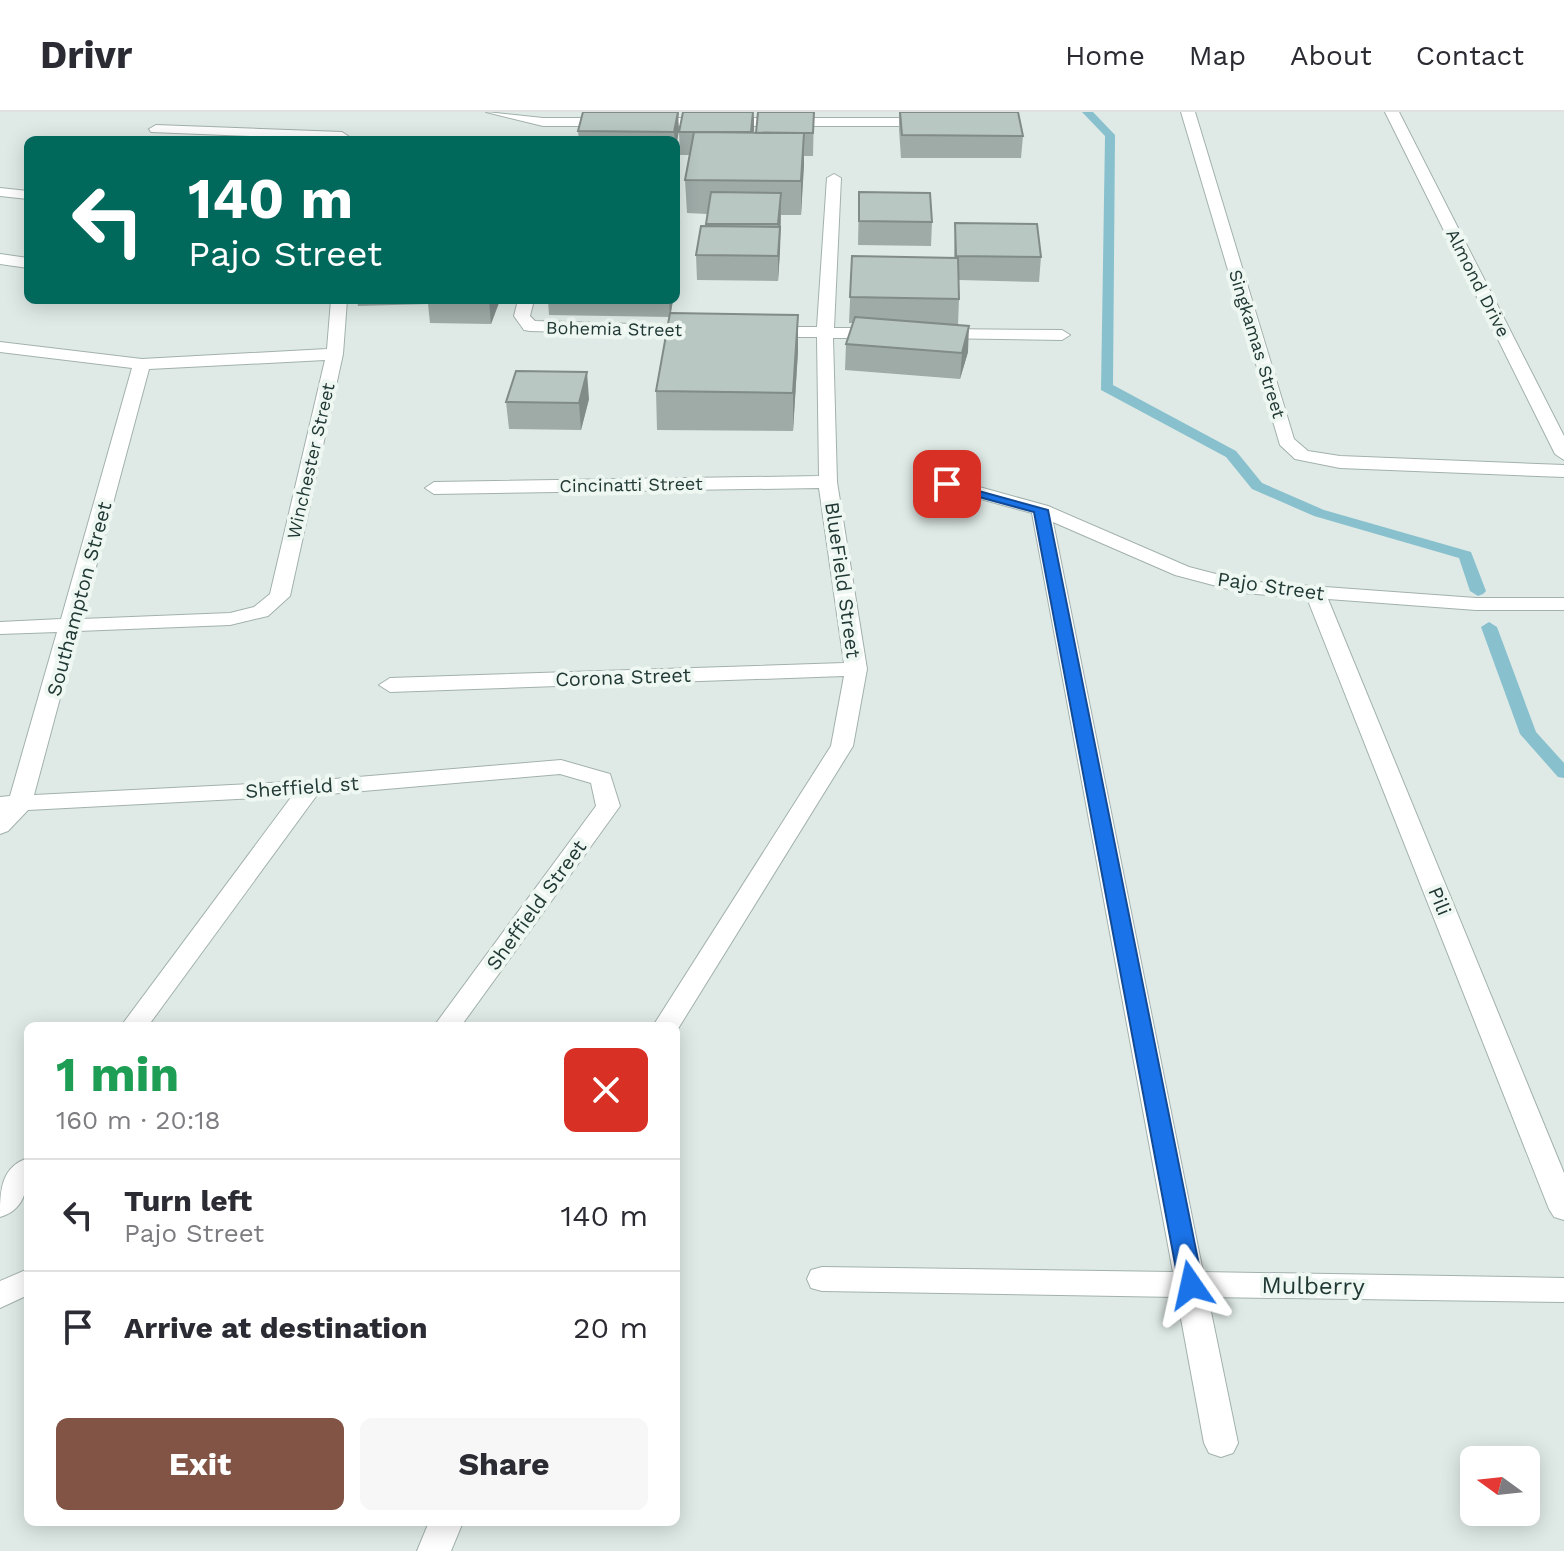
<!DOCTYPE html>
<html lang="en">
<head>
<meta charset="utf-8">
<style>
	body { margin:0; font-family:"Work Sans",sans-serif; background:#f7f7f7; color:#2b2b33; height:100vh; display:flex; flex-direction:column; font-size:30px; white-space:nowrap }
	* { box-sizing:border-box; margin:0 }
	p { font-size:26px; color:#7c7c81 }
	.icon { flex:none; width:44px; height:44px; fill:none; stroke:currentColor; stroke-width:2; stroke-linecap:round; stroke-linejoin:round }
	.map { position:relative; flex:1; overflow:hidden }
	.drawer { position:absolute; left:24px; top:910px; width:656px; height:504px; display:flex; flex-direction:column; background:#fff; border-radius:12px; box-shadow:0 4px 20px #0003 }
	.drawer>* { flex:none }
	.hud { position:absolute; left:24px; top:24px; width:656px; height:168px; border-radius:12px; box-shadow:0 4px 20px #0003; background:#00695c; color:#fff; overflow:hidden }
	.needle { width:52px; rotate:285deg }
	.controls { position:absolute; left:1460px; top:1334px; display:grid; gap:16px }
	.controls a { display:grid; place-items:center; width:80px; height:80px; border-radius:12px; background:#fff; box-shadow:0 4px 20px #0003; font-size:40px }
	.pin { position:absolute; display:grid; place-items:center; width:68px; height:68px; color:#fff; margin:-34px; border-radius:16px; box-shadow:0 4px 12px #0006 }
	.me { position:absolute; width:88px; margin:-44px; rotate:349deg; stroke-linejoin:round; filter:drop-shadow(0 0 6px #0008) }
	.turn { display:flex; align-items:center; gap:28px; height:168px; padding:0 32px; font-size:36px }
	.turn .icon { width:104px; height:104px; stroke-width:2.5 }
	.turn b { display:block; font-size:56px; line-height:68px }
	.round { display:grid; place-items:center; flex:none; width:84px; height:84px; border-radius:12px; background:#f7f7f7 }
	.head { display:flex; align-items:center; justify-content:space-between; height:136px; padding:0 32px }
	h1 { font-size:48px; font-weight:700; line-height:60px; color:#1e9e55 }
	.action { display:flex; gap:16px; margin-top:auto; padding:16px 32px }
	.action a { flex:1; height:92px; border-radius:12px; background:#825445; color:#fff; font-size:32px; font-weight:700; line-height:92px; text-align:center }
	.action a+a { background:#f7f7f7; color:#2b2b33 }
	ul { padding:0; list-style:none }
	li { display:flex; align-items:center; gap:24px; height:112px; padding:0 32px; border-top:2px solid #e1e1e2 }
	li div { flex:1 }
	li b { display:block; font-size:30px }
	li em { font-style:normal }
	header { display:flex; align-items:center; gap:48px; box-sizing:border-box; height:112px; padding:0 40px; background:#fff; border-bottom:2px solid #e1e1e2 }
	header strong { font-size:38px }
	nav { display:flex; gap:44px; margin-inline-start:auto; font-size:28px }
	.map>svg:first-child { display:block }
	.lines { fill:none; stroke-linecap:round; stroke-linejoin:round }
	.stream { fill:#88c0ce; fill-rule:evenodd }
	.street-casing { stroke:#a2b1ad; stroke-width:2 }
	.street { fill:#fff; fill-rule:evenodd }
	.wall { fill:#9eaba7 }
	.shaded-wall { fill:#818b88 }
	.building { fill:#b8c7c2; stroke:#818b88; stroke-width:2 }
	.route { fill:#1a73e8; stroke:#114b97; stroke-width:2 }
	.labels { text-anchor:middle; stroke-width:8; stroke-linejoin:round; paint-order:stroke }
	.far-street-label { font-size:18px; fill:#213934; stroke:#eff7f3 }
	.street-label { font-size:20px; fill:#213934; stroke:#eff7f3 }
	.near-street-label { font-size:24px; fill:#213934; stroke:#eff7f3 }
</style>
</head>
<body>
<header>
<strong>Drivr</strong>
<nav><a>Home</a><a>Map</a><a>About</a><a>Contact</a></nav>
</header>
<div class="map">
<svg width="1564" height="1439" viewBox="0 0 1564 1439">
	<rect width="100%" height="100%" fill="#dfeae6"/>
	<g class="lines">
		<!-- stream -->
		<path class="stream" d="M 1082,0 L 1093,0 L 1115,23 L 1113,273 L 1236,339 L 1262,371 L 1324,398 L 1471,440 L 1486,479 L 1483,482 L 1478,484 L 1470,479 L 1459,446 L 1314,404 L 1252,377 L 1226,345 L 1101,278 L 1105,24 Z
			M 1489,510 L 1497,515 L 1536,620 L 1564,651 L 1564,666 L 1558,665 L 1520,622 L 1481,515 Z"/>
		<defs>
			<path id="street" d="M 486,0 L 543,6 L 930,6 L 937,10 L 930,14 L 543,14 Z
				M 1181,0 L 1195,0 L 1294,327 L 1308,339 L 1340,344 L 1564,353 L 1564,365 L 1340,356 L 1295,347 L 1280,333 Z
				M 1385,0 L 1399,0 L 1564,324 L 1564,348 L 1555,342 Z
				M 156,13 L 342,20 L 354,28 L 151,20 L 149,17 Z
				M 834,62 L 841,66 L 834,216 L 880,216 L 888,221 L 880,226 L 833,226 L 837,370 L 867,557 L 853,634 L 676,920 L 676,914 L 653,914 L 831,634 L 844,564 L 390,580 L 379,573 L 390,566 L 844,551 L 819,376 L 434,382 L 425,376 L 434,370 L 819,364 L 817,225 L 769,225 L 761,220 L 769,215 L 817,215 L 827,66 Z
				M 0,76 L 28,79 L 28,87 L 0,84 Z
				M 0,142 L 28,146 L 28,156 L 0,152 Z
				M 331,188 L 347,188 L 343,242 L 290,484 L 268,504 L 230,513 L 78,519 L 34,683 L 310,669 L 561,648 L 610,662 L 620,694 L 461,914 L 434,914 L 596,694 L 591,671 L 560,662 L 317,683 L 148,914 L 121,914 L 292,684 L 28,698 L 8,719 L 0,722 L 0,685 L 10,684 L 57,520 L 0,522 L 0,510 L 61,507 L 132,256 L 0,240 L 0,230 L 142,247 L 327,237 ZM 325,248 L 270,482 L 254,495 L 230,501 L 82,507 L 149,257 Z
				M 518,188 L 534,188 L 530,204 L 535,209 L 700,214 L 708,219 L 700,224 L 530,219 L 524,218 L 514,204 Z
				M 936,217 L 1062,218 L 1070,223 L 1062,228 L 930,226 L 930,218 Z
				M 947,366 L 1048,394 L 1189,455 L 1243,469 L 1476,486 L 1564,486 L 1564,498 L 1476,498 L 1328,487 L 1564,1061 L 1564,1108 L 1554,1105 L 1549,1097 L 1307,486 L 1243,481 L 1175,463 L 1053,410 L 1203,1160 L 1564,1166 L 1564,1190 L 1208,1185 L 1238,1331 L 1233,1341 L 1221,1345 L 1209,1341 L 1204,1331 L 1177,1185 L 822,1179 L 811,1176 L 807,1167 L 811,1158 L 822,1155 L 1173,1160 L 1032,401 L 940,376 L 938,372 Z
				M 28,1046 C 28,1071 28,1097 0,1105 C 0,1081 0,1055 28,1046 Z
				M 28,1157 L 28,1183 L 0,1196 L 0,1169 Z
				M 429,1410 L 463,1410 L 451,1439 L 417,1439 Z"/>
		</defs>
		<!-- street casing -->
		<use href="#street" class="street-casing"/>
		<!-- street -->
		<use href="#street" class="street"/>
	</g>
	<!-- wall -->
	<path class="wall" d="M 679,0 L 676,28 L 579,28 L 578,19 Z
		M 814,0 L 813,44 L 804,44 L 801,103 L 781,103 L 780,139 L 778,169 L 697,168 L 696,143 L 706,114 L 707,102 L 687,101 L 685,68 L 690,43 L 680,43 L 679,20 L 754,21 Z
		M 899,0 L 1023,24 L 1021,46 L 901,46 L 899,17 Z
		M 859,80 L 932,110 L 931,134 L 858,133 Z
		M 955,111 L 1041,145 L 1039,170 L 959,168 L 959,187 L 958,213 L 968,240 L 960,267 L 845,258 L 846,232 L 853,211 L 849,211 L 852,144 L 954,146 Z
		M 357,188 L 500,188 L 491,212 L 430,211 L 428,192 L 358,194 Z
		M 548,188 L 673,188 L 671,201 L 798,239 L 793,319 L 657,318 L 656,279 L 670,205 L 549,203 Z
		M 589,287 L 581,318 L 509,317 L 506,290 Z"/>
	<!-- shaded-wall -->
	<path class="shaded-wall" d="M 678,0 L 679,18 L 676,37 L 674,20 Z
		M 754,0 L 754,18 L 751,43 L 751,20 Z
		M 804,21 L 804,54 L 801,103 L 801,69 Z
		M 781,81 L 780,139 L 778,169 L 778,112 Z
		M 679,111 L 680,135 L 676,155 L 676,126 Z
		M 489,188 L 500,188 L 491,212 Z
		M 669,188 L 673,188 L 670,205 Z
		M 798,203 L 798,239 L 793,319 L 793,281 Z
		M 969,214 L 968,240 L 960,267 L 962,241 Z
		M 587,260 L 589,287 L 581,318 L 579,291 Z"/>
	<!-- building -->
	<path class="building" d="M 583,0 L 678,0 L 674,20 L 578,19 Z
		M 683,0 L 753,0 L 751,20 L 679,20 Z
		M 758,0 L 814,0 L 813,21 L 756,21 Z
		M 900,0 L 1018,0 L 1023,24 L 902,23 Z
		M 694,20 L 804,21 L 801,69 L 685,68 Z
		M 711,80 L 781,81 L 778,112 L 706,112 Z
		M 859,80 L 930,81 L 932,110 L 859,109 Z
		M 676,111 L 679,111 L 676,126 Z
		M 955,111 L 1037,112 L 1041,145 L 956,144 Z
		M 701,114 L 780,115 L 778,144 L 696,143 Z
		M 852,144 L 958,146 L 959,187 L 850,185 Z
		M 670,201 L 798,203 L 793,281 L 656,279 Z
		M 855,205 L 969,214 L 962,241 L 846,232 Z
		M 516,259 L 587,260 L 579,291 L 506,290 Z"/>
	<!-- route -->
	<path class="route" d="M 942,369 L 1048,398 L 1203,1173 L 1199,1180 L 1183,1180 L 1179,1173 L 1034,400 L 942,375 Z"/>
	<g class="labels">
		<!-- far-street labels -->
		<g class="far-street-label">
			<text transform="translate(1478 171) rotate(63)" y="6">Almond Drive</text>
			<text transform="translate(614 217) rotate(1)" y="6">Bohemia Street</text>
			<text transform="translate(1257 232) rotate(73)" y="6">Singkamas Street</text>
			<text transform="translate(311 349) rotate(-77)" y="6">Winchester Street</text>
			<text transform="translate(631 373) rotate(-1)" y="6">Cincinatti Street</text>
		</g>
		<!-- street labels -->
		<g class="street-label">
			<text transform="translate(843 468) rotate(82)" y="7">BlueField Street</text>
			<text transform="translate(1271 474) rotate(8)" y="7">Pajo Street</text>
			<text transform="translate(79 487) rotate(-75)" y="7">Southampton Street</text>
			<text transform="translate(623 565) rotate(-2)" y="7">Corona Street</text>
			<text transform="translate(302 675) rotate(-4)" y="7">Sheffield st</text>
			<text transform="translate(1440 789) rotate(68)" y="7">Pili</text>
			<text transform="translate(536 793) rotate(-54)" y="7">Sheffield Street</text>
		</g>
		<!-- near-street labels -->
		<g class="near-street-label">
			<text transform="translate(1313 1174) rotate(1)" y="8">Mulberry</text>
		</g>
	</g>
</svg>
<div class="controls">
<a><svg class="needle" viewBox="-14 -14 28 28"><path d="M0-13l5 13h-10z" fill="#e53935"/><path d="M0 13l5-13h-10z" fill="#7c7c81"/></svg></a>
</div>
<div class="pin" style="left:947px;top:372px;background:#d93025"><svg class="icon" aria-label="arrive" viewBox="0 0 24 24"><path d="M6 21V4h12l-3 4 3 4H6"/></svg></div>
<svg class="me" style="left:1191px;top:1173px" viewBox="-20 -20 40 40"><path d="M0-17L14 15 0 8-14 15z" fill="#1a73e8" stroke="#fff" stroke-width="4"/></svg>
<div class="hud">
<div class="turn"><svg class="icon" aria-label="left" viewBox="0 0 24 24"><path d="M17 20v-9H6M10 6l-5 5 5 5"/></svg><div><b>140 m</b>Pajo Street</div></div>
</div>
<section class="drawer">
<div class="head"><div><h1>1 min</h1><p>160 m · 20:18</p></div><a class="round" style="background:#d93025;color:#fff"><svg class="icon" aria-label="close" viewBox="0 0 24 24"><path d="M6 6l12 12M18 6L6 18"/></svg></a></div>
<ul>
<li><svg class="icon" aria-label="left" viewBox="0 0 24 24"><path d="M17 20v-9H6M10 6l-5 5 5 5"/></svg><div><b>Turn left</b><p>Pajo Street</p></div><em>140 m</em></li>
<li><svg class="icon" aria-label="arrive" viewBox="0 0 24 24"><path d="M6 21V4h12l-3 4 3 4H6"/></svg><div><b>Arrive at destination</b></div><em>20 m</em></li>
</ul>
<div class="action"><a>Exit</a><a>Share</a></div>
</section>
</div>
</body>
</html>
